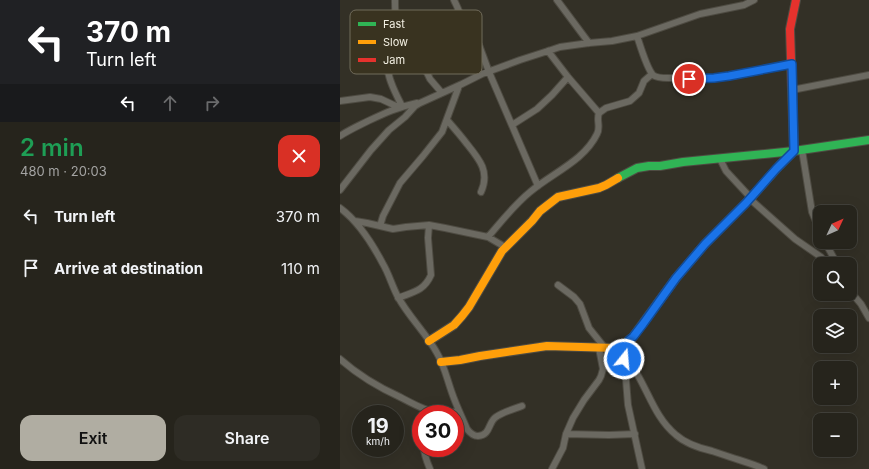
<!DOCTYPE html>
<html lang="en">
<head>
<meta charset="utf-8">
<style>
	body { margin:0; font-family:Inter,sans-serif; background:#2e2c25; color:#f1f3f6; height:100vh; display:flex; flex-direction:column; font-size:15px; white-space:nowrap }
	* { box-sizing:border-box; margin:0 }
	p { font-size:13px; color:#a4a4a3 }
	.icon { flex:none; width:22px; height:22px; fill:none; stroke:currentColor; stroke-width:2; stroke-linecap:round; stroke-linejoin:round }
	.map { position:relative; flex:1; overflow:hidden }
	.sheet { display:flex; flex-direction:column; background:#26241c; width:340px }
	.sheet>* { flex:none }
	.banner { background:#202124; color:#fff; overflow:hidden }
	.needle { width:26px; rotate:46deg }
	.buttons { position:absolute; left:473px; top:205px; display:grid; gap:8px }
	.buttons a { display:grid; place-items:center; width:44px; height:44px; border-radius:8px; background:#26241c; box-shadow:0 4px 16px #0002,0 0 0 1px #42413b; font-size:20px }
	.speed { position:absolute; left:12px; top:405px; display:flex; gap:8px; font-size:20px; font-weight:700; text-align:center }
	.speed>* { display:grid; place-content:center; width:52px; height:52px; border-radius:50%; background:#26241c; box-shadow:0 4px 16px #0002,0 0 0 1px #42413b; line-height:1 }
	.speed small { font-size:10px; font-weight:400 }
	.speed .limit { border:6px solid #d22; background:#fff; color:#111 }
	.pin { position:absolute; display:grid; place-items:center; width:34px; height:34px; color:#fff; margin:-17px; border:2px solid #fff; border-radius:50%; box-shadow:0 1px 4px #0007 }
	.me { position:absolute; width:44px; margin:-22px; rotate:17deg; stroke-linejoin:round; filter:drop-shadow(0 0 3px #0008) }
	.turn { display:flex; align-items:center; gap:14px; height:84px; padding:0 20px; font-size:18px }
	.turn .icon { width:52px; height:52px; stroke-width:2.5 }
	.turn b { display:block; font-size:28px; line-height:34px }
	.lanes { display:flex; align-items:center; height:38px; padding:0 20px; background:#0003; justify-content:center; gap:20px; direction:ltr }
	.lanes .off { opacity:.35 }
	.round { display:grid; place-items:center; flex:none; width:42px; height:42px; border-radius:12px; background:#2e2c25 }
	.summary { display:flex; align-items:center; justify-content:space-between; height:68px; padding:0 20px }
	h1 { font-size:24px; font-weight:600; line-height:30px; color:#1e9e55 }
	.cta { display:flex; gap:8px; margin-top:auto; padding:8px 20px }
	.cta a { flex:1; height:46px; border-radius:12px; background:#b0ada2; color:#111; font-size:16px; font-weight:600; line-height:46px; text-align:center }
	.cta a+a { background:#2e2c25; color:#f1f3f6 }
	ul { padding:0; list-style:none }
	li { display:flex; align-items:center; gap:12px; height:52px; padding:0 20px }
	li div { flex:1 }
	li b { display:block; font-size:15px }
	li em { font-style:normal }
	main { display:flex; flex:1; min-height:0 }
	.map>svg:first-child { display:block }
	.lines { fill:none; stroke-linecap:round; stroke-linejoin:round }
	.street-casing { stroke:#4e4b42; stroke-width:8 }
	.fast-casing { stroke:#4e4b42; stroke-width:10 }
	.slow-casing { stroke:#4e4b42; stroke-width:10 }
	.jam-casing { stroke:#4e4b42; stroke-width:10 }
	.street { stroke:#6b6961; stroke-width:6 }
	.fast { stroke:#30b455; stroke-width:8 }
	.slow { stroke:#ff9f0a; stroke-width:8 }
	.jam { stroke:#e5322d; stroke-width:8 }
	.route-casing { stroke:#114b97; stroke-width:10 }
	.route { stroke:#1a73e8; stroke-width:7 }
	.key { fill:#393320; stroke:#716c5b; stroke-width:1 }
	.key-label { font-size:11px; fill:#f4f1e4 }
</style>
</head>
<body>
<main>
<section class="sheet">
<div class="banner">
<div class="turn"><svg class="icon" aria-label="left" viewBox="0 0 24 24"><path d="M17 20v-9H6M10 6l-5 5 5 5"/></svg><div><b>370 m</b>Turn left</div></div>
<div class="lanes"><svg class="icon" aria-label="left" viewBox="0 0 24 24"><path d="M17 20v-9H6M10 6l-5 5 5 5"/></svg><svg class="icon off" aria-label="ahead" viewBox="0 0 24 24"><path d="M12 20V5M6 11l6-6 6 6"/></svg><svg class="icon off" aria-label="right" viewBox="0 0 24 24"><path d="M7 20v-9h11M14 6l5 5-5 5"/></svg></div>
</div>
<div class="summary"><div><h1>2 min</h1><p>480 m · 20:03</p></div><a class="round" style="background:#d93025;color:#fff"><svg class="icon" aria-label="close" viewBox="0 0 24 24"><path d="M6 6l12 12M18 6L6 18"/></svg></a></div>
<ul>
<li><svg class="icon" aria-label="left" viewBox="0 0 24 24"><path d="M17 20v-9H6M10 6l-5 5 5 5"/></svg><div><b>Turn left</b></div><em>370 m</em></li>
<li><svg class="icon" aria-label="arrive" viewBox="0 0 24 24"><path d="M6 21V4h12l-3 4 3 4H6"/></svg><div><b>Arrive at destination</b></div><em>110 m</em></li>
</ul>
<div class="cta"><a>Exit</a><a>Share</a></div>
</section>
<div class="map">
<svg width="529" height="469" viewBox="0 0 529 469">
	<rect width="100%" height="100%" fill="#333026"/>
	<g class="lines">
		<defs>
			<path id="street" d="M 55,0 C 55,6 55,13 56,19 C 58,26 60,33 60,40 C 59,52 52,53 49,62 C 44,73 57,96 62,106
				M 217,0 L 249,43
				M 121,24 L 124,25 L 130,30 L 139,45 L 149,72 L 198,186
				M 297,36 C 300,45 307,69 313,75 C 318,79 328,78 334,78 C 347,79 360,79 374,78 C 400,76 426,69 452,64
				M 208,51 L 228,77 L 259,113
				M 452,90 L 529,75
				M 102,93 L 90,79 L 80,58 L 82,55 L 115,32 C 126,21 119,11 114,0
				M 0,101 L 30,97 L 41,99 L 58,107
				M 107,120 C 114,128 121,136 127,144 C 140,160 150,172 141,192
				M 172,125 L 197,109 L 212,95 L 228,77
				M 0,136 C 9,130 18,126 28,121 C 45,113 58,107 77,103
				M 462,150 L 472,212 L 480,231
				M 380,159 L 386,171 L 411,198
				M 0,190 L 31,150 L 49,130 L 65,117 L 75,106 L 80,103 L 122,84 L 142,74 L 180,60 L 208,51 L 220,47 L 249,43 L 272,41 L 297,36 L 360,14 L 404,5 L 414,0
				M 410,199 L 455,239 L 481,257 L 487,264
				M 0,208 C 19,222 32,243 43,264 C 49,274 52,286 58,297 C 69,317 86,333 97,353 C 104,365 107,379 112,393 C 116,405 122,417 127,429 C 130,433 133,436 138,436 C 151,435 148,422 156,417 C 163,412 174,409 182,406
				M 15,221 L 27,223 L 53,229 L 66,227 L 89,225 L 105,228 L 148,237 L 165,247
				M 40,226 L 43,216 L 60,183 L 83,156 L 102,132 L 119,86
				M 148,237 C 161,222 174,205 190,192 C 212,173 244,161 257,134 C 261,127 256,120 259,113 L 266,108 L 290,101 L 299,93 L 304,81 L 312,74
				M 485,242 L 497,264
				M 218,285 L 234,297 L 240,304 L 249,328 L 265,348
				M 510,291 L 521,304 L 529,318
				M 58,298 C 73,292 84,291 91,275 L 88,238 L 89,225
				M 275,348 C 278,350 282,353 284,356 C 306,379 311,415 336,435 C 346,444 359,448 372,451 C 378,453 384,455 390,457 C 402,461 413,464 424,469
				M 284,355 L 288,405 L 302,469
				M 286,357 L 289,340
				M 0,359 C 18,375 38,387 60,397 C 75,405 89,413 107,413 C 111,413 115,412 119,411
				M 226,434 L 269,435 L 295,434
				M 84,448 C 84,455 87,462 90,469
				M 212,469 L 223,448 L 226,434 L 233,418 L 244,400 L 259,380 L 261,376 L 263,369 L 259,348"/>
			<path id="fast" d="M 278,178 L 297,168 L 309,166 L 320,166 L 343,162 L 454,151 L 529,140
				M 280,347 L 293,337 L 336,278 L 365,244 L 406,203 L 440,165"/>
			<path id="slow" d="M 89,341 L 114,325 L 122,316 L 129,307 L 162,251 L 192,221 L 200,211 L 218,197 L 259,188 L 266,185 L 278,178
				M 101,362 L 120,360 L 140,356 L 207,346 L 275,348 L 280,347"/>
			<path id="jam" d="M 440,165 L 454,151 L 450,29 L 456,0"/>
		</defs>
		<!-- street casing -->
		<use href="#street" class="street-casing"/>
		<!-- fast casing -->
		<use href="#fast" class="fast-casing"/>
		<!-- slow casing -->
		<use href="#slow" class="slow-casing"/>
		<!-- jam casing -->
		<use href="#jam" class="jam-casing"/>
		<!-- street -->
		<use href="#street" class="street"/>
		<!-- fast -->
		<use href="#fast" class="fast"/>
		<!-- slow -->
		<use href="#slow" class="slow"/>
		<!-- jam -->
		<use href="#jam" class="jam"/>
	</g>
	<g class="lines">
		<defs>
			<path id="route" d="M 284,359 L 284,355 L 286,357 L 289,340 L 293,337 L 303,324 L 336,278 L 365,244 L 406,203 L 436,169 L 454,151 L 452,64 L 389,76 L 374,78 L 349,79"/>
		</defs>
		<!-- route casing -->
		<use href="#route" class="route-casing"/>
		<!-- route -->
		<use href="#route" class="route"/>
	</g>
	<!-- legend -->
	<rect x="10" y="10" width="132" height="64" rx="6" class="key"/>
	<rect x="18" y="22" width="18" height="4" fill="#30b455"/>
	<rect x="18" y="40" width="18" height="4" fill="#ff9f0a"/>
	<rect x="18" y="58" width="18" height="4" fill="#e5322d"/>
	<g class="key-label">
		<text x="43" y="28">Fast</text>
		<text x="43" y="46">Slow</text>
		<text x="43" y="64">Jam</text>
	</g>
</svg>
<div class="buttons">
<a><svg class="needle" viewBox="-14 -14 28 28"><path d="M0-13l5 13h-10z" fill="#e53935"/><path d="M0 13l5-13h-10z" fill="#a4a4a3"/></svg></a>
<a><svg class="icon" aria-label="search" viewBox="0 0 24 24"><circle cx="10" cy="10" r="6"/><path d="M15 15l6 6"/></svg></a>
<a><svg class="icon" aria-label="layers" viewBox="0 0 24 24"><path d="M12 4l9 5-9 5-9-5zM3 14l9 5 9-5"/></svg></a>
<a>+</a>
<a>−</a>
</div>
<div class="speed"><div>19<small>km/h</small></div><div class="limit">30</div></div>
<div class="pin" style="left:349px;top:79px;background:#d93025"><svg class="icon" aria-label="arrive" viewBox="0 0 24 24"><path d="M6 21V4h12l-3 4 3 4H6"/></svg></div>
<svg class="me" style="left:284px;top:359px" viewBox="-20 -20 40 40"><circle r="17" fill="#1a73e8" stroke="#fff" stroke-width="3"/><path d="M0-11L8 9 0 5-8 9z" fill="#fff"/></svg>
</div>
</main>
</body>
</html>
